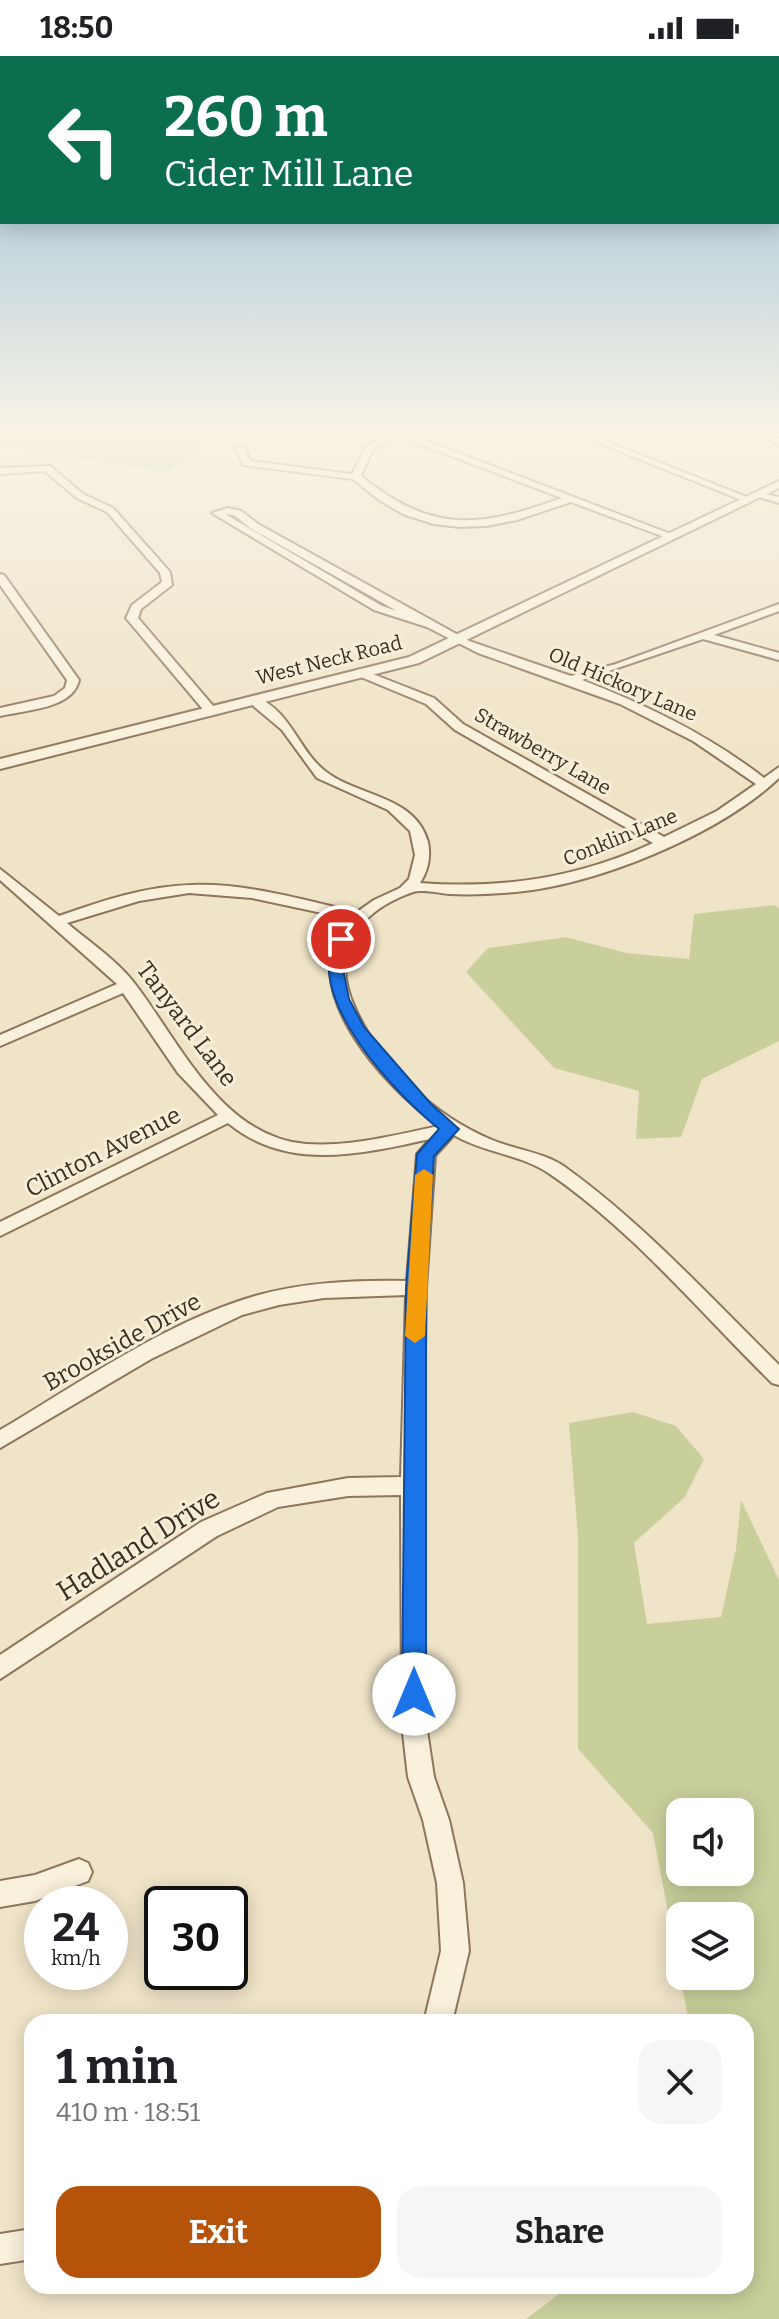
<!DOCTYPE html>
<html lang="en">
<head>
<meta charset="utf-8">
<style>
	body { margin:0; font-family:Bitter,serif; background:#f6f6f6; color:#202124; height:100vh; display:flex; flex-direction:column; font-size:30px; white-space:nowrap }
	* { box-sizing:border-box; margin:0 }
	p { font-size:26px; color:#757577 }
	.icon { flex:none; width:44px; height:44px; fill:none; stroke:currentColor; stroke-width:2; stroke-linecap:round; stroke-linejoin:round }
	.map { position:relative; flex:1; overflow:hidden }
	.panel { position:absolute; left:24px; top:1958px; width:730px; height:280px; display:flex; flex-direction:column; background:#fff; border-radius:24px; box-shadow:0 4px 20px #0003 }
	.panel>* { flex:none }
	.guide { position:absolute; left:0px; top:0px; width:780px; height:168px; box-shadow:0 4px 20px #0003; background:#0b6e4f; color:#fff; overflow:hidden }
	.controls { position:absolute; left:666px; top:1742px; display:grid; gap:16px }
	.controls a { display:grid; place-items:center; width:88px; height:88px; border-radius:16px; background:#fff; box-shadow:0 4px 20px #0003; font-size:40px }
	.speed { position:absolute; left:24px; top:1830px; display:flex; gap:16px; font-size:40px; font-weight:700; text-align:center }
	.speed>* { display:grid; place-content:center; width:104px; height:104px; border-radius:50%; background:#fff; box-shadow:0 4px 20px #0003; line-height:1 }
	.speed small { font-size:20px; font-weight:400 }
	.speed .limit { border:4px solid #111; border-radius:12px; background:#fff; color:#111 }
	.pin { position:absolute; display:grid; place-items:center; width:68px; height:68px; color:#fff; margin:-34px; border:4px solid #fff; border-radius:50%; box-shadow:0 2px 8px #0007 }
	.me { position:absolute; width:88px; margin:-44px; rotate:0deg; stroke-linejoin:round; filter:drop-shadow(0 0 6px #0008) }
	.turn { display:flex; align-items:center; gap:28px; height:168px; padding:0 32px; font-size:36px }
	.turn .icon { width:104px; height:104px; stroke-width:2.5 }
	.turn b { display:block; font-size:56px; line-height:68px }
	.round { display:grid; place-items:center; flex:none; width:84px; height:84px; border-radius:24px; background:#f6f6f6 }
	.overview { display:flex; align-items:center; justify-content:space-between; height:136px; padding:0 32px }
	h1 { font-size:48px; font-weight:700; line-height:60px }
	.primary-button { display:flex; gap:16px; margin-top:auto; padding:16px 32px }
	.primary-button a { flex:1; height:92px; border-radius:24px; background:#b45309; color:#fff; font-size:32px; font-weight:700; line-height:92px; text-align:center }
	.primary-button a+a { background:#f6f6f6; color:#202124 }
	.status { display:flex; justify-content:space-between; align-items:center; height:56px; padding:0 40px; background:#fff; direction:ltr }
	.status svg { height:22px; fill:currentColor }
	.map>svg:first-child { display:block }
	.green { fill:#c9cf9b; fill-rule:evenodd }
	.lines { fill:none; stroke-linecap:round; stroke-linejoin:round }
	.minor-casing { stroke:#8d765c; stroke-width:4 }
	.tertiary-casing { stroke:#8d765c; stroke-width:4 }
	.minor { fill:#faf1dc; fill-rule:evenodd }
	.tertiary { fill:#faf1dc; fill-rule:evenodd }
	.route { fill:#1a73e8; stroke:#114b97; stroke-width:2 }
	.slow { fill:#f59e0b }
	.labels { text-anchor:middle; stroke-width:6; stroke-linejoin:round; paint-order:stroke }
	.far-street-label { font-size:20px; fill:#3d2e20; stroke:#f7eed8 }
	.street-label { font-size:24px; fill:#3d2e20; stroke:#f7eed8 }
	.near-street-label { font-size:28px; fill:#3d2e20; stroke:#f7eed8 }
</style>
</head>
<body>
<div class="status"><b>18:50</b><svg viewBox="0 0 49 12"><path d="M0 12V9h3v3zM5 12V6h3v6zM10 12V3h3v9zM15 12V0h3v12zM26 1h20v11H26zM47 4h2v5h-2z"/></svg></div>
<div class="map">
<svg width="779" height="2263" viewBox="0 0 779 2263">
	<rect width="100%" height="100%" fill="#f0e4c8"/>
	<!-- green -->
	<path class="green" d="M 0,376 L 220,376 L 168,416 L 0,390 Z
		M 775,849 L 779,853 L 779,985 L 702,1023 L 681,1081 L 636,1083 L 639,1035 L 554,1012 L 466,916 L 488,892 L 566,881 L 626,897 L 689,903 L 694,858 Z
		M 633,1356 L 676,1370 L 704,1403 L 685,1441 L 634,1487 L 647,1568 L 721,1561 L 736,1493 L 741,1444 L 779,1524 L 779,2263 L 526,2263 L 570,2230 L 746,2230 L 746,1966 L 689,1966 L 680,1920 L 740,1920 L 740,1860 L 680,1860 L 680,1918 L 653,1777 L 578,1693 L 578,1482 L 569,1367 ZM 680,1756 L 740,1756 L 740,1816 L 680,1816 Z"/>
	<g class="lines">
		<defs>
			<path id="minor" d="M 389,376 L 403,376 L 676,480 L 667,482 L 571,446 L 517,464 L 486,470 L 460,471 L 434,468 L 405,459 L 379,444 L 353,423 L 243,409 L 236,392 L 244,390 L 250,405 L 352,418 L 366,391 ZM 396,379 L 562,442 C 479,472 433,478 361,420 L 372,395 Z
				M 571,376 L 582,376 L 752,443 L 744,445 Z
				M 758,376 L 768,376 L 779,383 L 779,390 Z
				M 50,410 L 83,438 L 113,452 L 170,516 L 172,529 L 141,553 L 138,562 L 214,651 L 214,657 L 206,657 L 126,562 L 132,549 L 162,526 L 160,517 L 107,456 L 77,442 L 45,415 L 0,418 L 0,412 Z
				M 756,436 L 779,441 L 779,447 L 756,440 Z
				M 228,452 L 241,455 L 258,468 L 469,585 L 571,620 L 616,608 L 779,548 L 779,555 L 714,579 L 779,597 L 779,604 L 703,583 L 582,624 C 647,649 709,679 764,722 L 779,711 L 779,722 C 720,778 597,829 516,836 C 494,838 471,839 449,838 C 439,837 423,833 413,836 C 358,855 329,896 355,952 C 381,1010 434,1060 492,1084 C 516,1094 543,1096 565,1111 C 644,1168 710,1241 779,1309 L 779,1329 L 772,1327 C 700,1256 633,1175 550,1118 C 521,1098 484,1097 454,1079 L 435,1100 L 426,1232 L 423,1430 L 426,1668 L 434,1721 L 449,1764 L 463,1827 L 469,1895 L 452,1966 L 424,1966 L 441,1895 L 437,1827 L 423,1764 L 408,1721 L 402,1668 L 401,1439 L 348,1440 L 278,1451 L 217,1480 L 0,1623 L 0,1599 L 201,1466 L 267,1437 L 348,1422 L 401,1421 L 406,1239 L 324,1242 L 279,1249 L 242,1259 L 151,1303 L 0,1392 L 0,1374 C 82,1326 163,1267 255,1240 C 304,1226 356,1224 407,1225 L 417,1098 L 430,1083 C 362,1098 287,1116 228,1067 L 0,1180 L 0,1166 L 218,1059 L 178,1017 L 123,937 L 0,990 L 0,979 L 117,928 L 0,824 L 0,813 L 59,860 C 102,845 146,830 192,829 C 248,827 302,844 357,856 L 374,844 L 400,832 L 409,823 L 415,799 L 410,775 L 388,754 L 317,722 L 282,674 L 250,647 L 250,641 L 254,640 C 291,654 298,694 325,715 C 358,741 415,739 428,786 C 431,801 428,815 420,827 C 503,833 578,822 653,787 L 455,674 L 426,648 L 356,619 L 356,615 L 360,613 L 434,642 L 463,668 L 664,781 L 717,755 L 756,728 L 693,685 L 620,648 L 478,597 L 427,571 L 374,554 L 212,457 ZM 225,458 L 234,459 L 250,472 L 397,555 L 382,550 ZM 189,837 L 252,842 L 350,863 C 288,928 386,1032 439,1070 C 395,1079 351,1091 306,1088 C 221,1081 179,985 135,928 C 118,905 89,886 67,867 L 139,845 Z
				M 0,518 L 4,519 L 79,624 C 73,653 25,654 0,660 L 0,652 L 54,640 L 65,632 L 67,624 L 0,529 Z
				M 79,1803 L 88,1807 L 92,1816 L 88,1825 L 35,1845 L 0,1851 L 0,1825 L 35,1819 Z
				M 32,2173 L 32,2203 L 0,2208 L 0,2178 Z"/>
			<path id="tertiary" d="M 779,425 L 779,432 L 419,607 L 0,713 L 0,703 L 409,601 Z"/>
		</defs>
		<!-- minor casing -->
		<use href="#minor" class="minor-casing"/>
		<!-- tertiary casing -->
		<use href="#tertiary" class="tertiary-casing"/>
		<!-- minor -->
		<use href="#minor" class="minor"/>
		<!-- tertiary -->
		<use href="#tertiary" class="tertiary"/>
	</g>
	<!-- sky -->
	<linearGradient id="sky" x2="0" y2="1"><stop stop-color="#8fbad6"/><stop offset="0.54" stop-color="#f8f3e6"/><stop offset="1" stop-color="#f8f3e6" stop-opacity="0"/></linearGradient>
	<rect width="779" height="692" fill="url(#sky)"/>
	<!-- route -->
	<path class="route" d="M 336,880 L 349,883 L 342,908 L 349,943 L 364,971 L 431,1048 L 459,1073 L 434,1100 L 426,1232 L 426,1638 L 422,1646 L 414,1650 L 405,1646 L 402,1638 L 406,1232 L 417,1098 L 439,1073 C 394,1036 303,942 336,880 Z"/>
	<!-- slow -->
	<path class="slow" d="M 424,1113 L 433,1119 L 425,1280 L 415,1287 L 405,1280 L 415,1119 Z"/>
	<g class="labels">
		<!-- far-street labels -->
		<g class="far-street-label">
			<text transform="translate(329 604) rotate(-14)" y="7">West Neck Road</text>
			<text transform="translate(623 628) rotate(23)" y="7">Old Hickory Lane</text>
			<text transform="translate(543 695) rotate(30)" y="7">Strawberry Lane</text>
			<text transform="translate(620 781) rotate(-22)" y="7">Conklin Lane</text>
		</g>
		<!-- street labels -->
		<g class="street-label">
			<text transform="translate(187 968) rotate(53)" y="8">Tanyard Lane</text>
			<text transform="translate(103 1096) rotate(-27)" y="8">Clinton Avenue</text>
			<text transform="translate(122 1286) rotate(-29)" y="8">Brookside Drive</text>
		</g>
		<!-- near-street labels -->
		<g class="near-street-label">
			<text transform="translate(138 1488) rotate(-32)" y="10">Hadland Drive</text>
		</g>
	</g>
</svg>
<div class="controls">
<a><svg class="icon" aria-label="sound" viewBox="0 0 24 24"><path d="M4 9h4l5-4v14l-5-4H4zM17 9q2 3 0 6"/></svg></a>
<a><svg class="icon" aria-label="layers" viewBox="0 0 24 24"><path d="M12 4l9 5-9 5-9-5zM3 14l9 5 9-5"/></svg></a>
</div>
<div class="speed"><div>24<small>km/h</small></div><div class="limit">30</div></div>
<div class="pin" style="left:341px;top:883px;background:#d93025"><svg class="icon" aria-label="arrive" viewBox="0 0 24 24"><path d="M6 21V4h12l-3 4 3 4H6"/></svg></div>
<svg class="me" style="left:414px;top:1638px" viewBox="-20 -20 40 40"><circle r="19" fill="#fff"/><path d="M0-13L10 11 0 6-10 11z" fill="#1a73e8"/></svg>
<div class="guide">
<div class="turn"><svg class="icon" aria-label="left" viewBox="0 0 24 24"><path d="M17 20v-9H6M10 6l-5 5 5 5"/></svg><div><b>260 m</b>Cider Mill Lane</div></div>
</div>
<section class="panel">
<div class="overview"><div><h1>1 min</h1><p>410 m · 18:51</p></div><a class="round"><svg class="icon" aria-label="close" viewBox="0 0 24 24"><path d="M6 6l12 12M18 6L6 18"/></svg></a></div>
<div class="primary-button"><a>Exit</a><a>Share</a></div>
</section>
</div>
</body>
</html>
